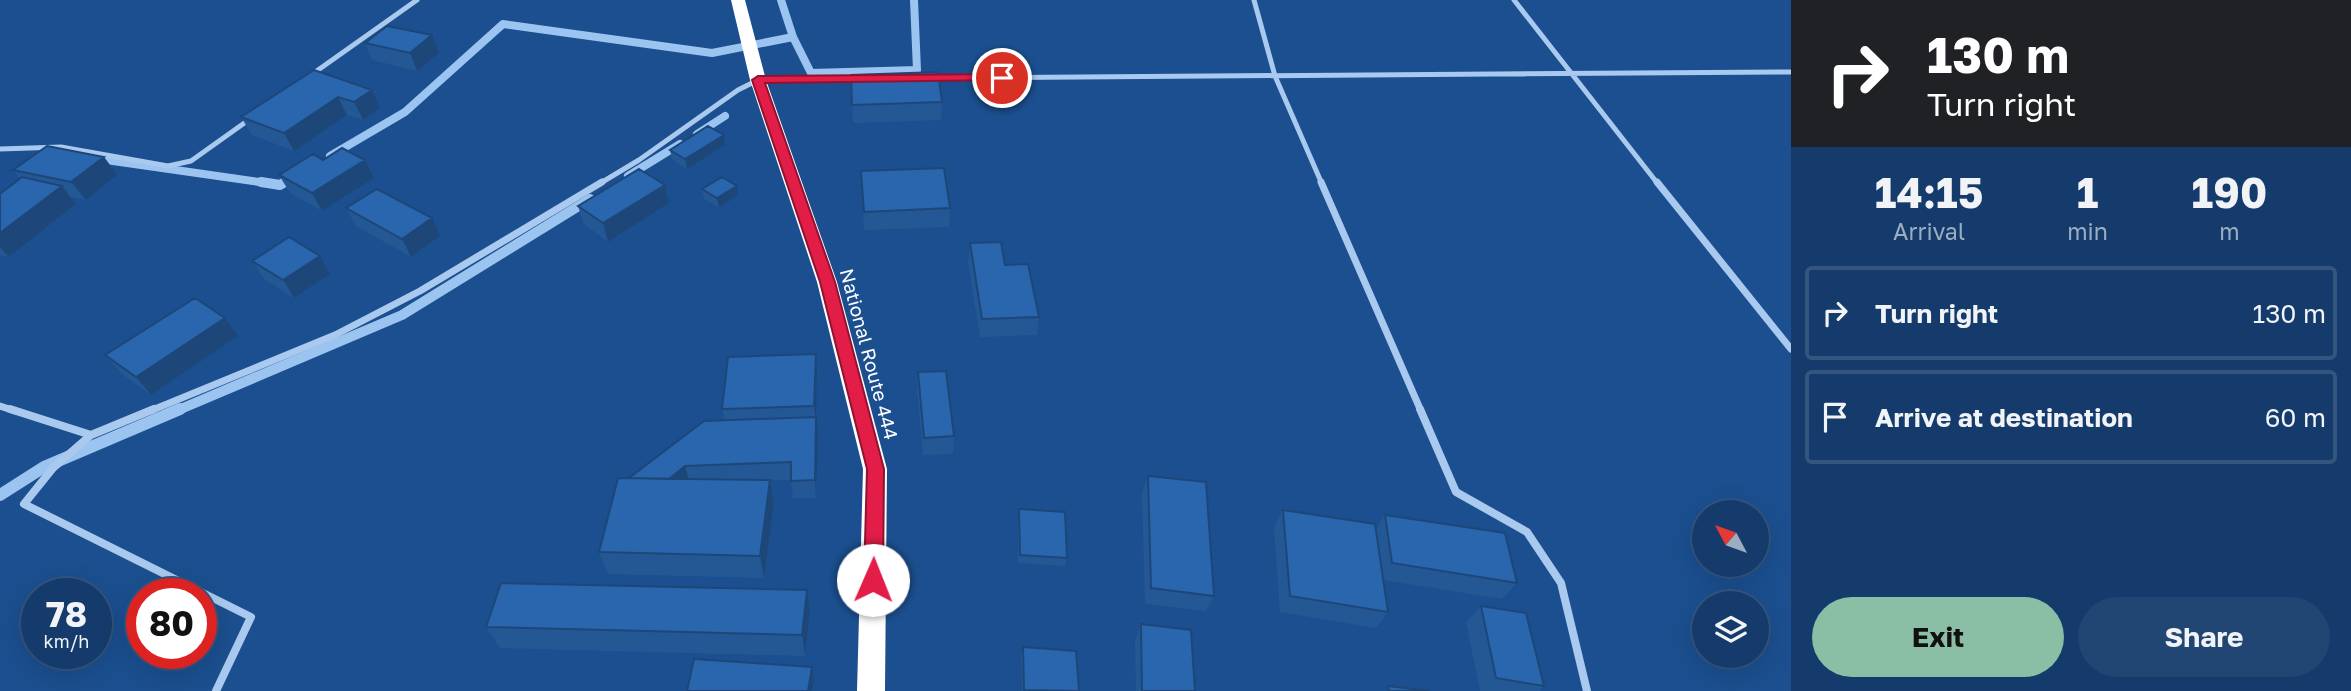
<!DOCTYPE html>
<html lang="en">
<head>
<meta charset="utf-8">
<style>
	body { margin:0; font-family:"Golos Text",sans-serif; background:#214673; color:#f1f3f6; height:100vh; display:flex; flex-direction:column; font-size:26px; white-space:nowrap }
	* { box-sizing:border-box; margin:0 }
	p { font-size:23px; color:#9dadc1 }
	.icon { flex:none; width:38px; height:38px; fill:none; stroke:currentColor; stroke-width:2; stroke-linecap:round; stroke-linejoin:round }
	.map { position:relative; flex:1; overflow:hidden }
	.panel { display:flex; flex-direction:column; background:#143b6b; width:560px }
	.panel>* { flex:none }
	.banner { background:#202124; color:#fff; overflow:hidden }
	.needle { width:46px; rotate:311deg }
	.tools { position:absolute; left:1692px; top:500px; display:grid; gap:14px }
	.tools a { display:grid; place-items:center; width:77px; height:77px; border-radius:50%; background:#143b6b; box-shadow:0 7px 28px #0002,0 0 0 2px #33557e; font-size:35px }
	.speed { position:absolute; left:21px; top:578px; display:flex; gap:14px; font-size:35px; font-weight:700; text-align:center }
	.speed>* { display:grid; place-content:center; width:91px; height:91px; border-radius:50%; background:#143b6b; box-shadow:0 7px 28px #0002,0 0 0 2px #33557e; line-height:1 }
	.speed small { font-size:18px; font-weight:400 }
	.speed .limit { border:10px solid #d22; background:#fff; color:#111 }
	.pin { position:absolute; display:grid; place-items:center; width:60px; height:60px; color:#fff; margin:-30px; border:4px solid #fff; border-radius:50%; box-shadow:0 2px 7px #0007 }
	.me { position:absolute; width:77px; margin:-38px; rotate:1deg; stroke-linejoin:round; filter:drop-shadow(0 0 5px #0008) }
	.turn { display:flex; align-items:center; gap:24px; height:147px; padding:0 21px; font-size:32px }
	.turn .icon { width:91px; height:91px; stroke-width:2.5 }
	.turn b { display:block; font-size:49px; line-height:60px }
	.eta { display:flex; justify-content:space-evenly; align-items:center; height:119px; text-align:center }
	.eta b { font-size:42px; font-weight:700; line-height:49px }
	.primary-button { display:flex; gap:14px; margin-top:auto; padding:14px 21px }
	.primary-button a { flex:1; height:80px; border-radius:42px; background:#8abfa5; color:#111; font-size:28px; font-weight:700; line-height:80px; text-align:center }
	.primary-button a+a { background:#214673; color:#f1f3f6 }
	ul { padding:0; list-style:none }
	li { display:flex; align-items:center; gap:21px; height:94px; margin:0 14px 10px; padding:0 7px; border:4px solid #33557e; border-radius:7px }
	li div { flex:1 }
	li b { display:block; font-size:26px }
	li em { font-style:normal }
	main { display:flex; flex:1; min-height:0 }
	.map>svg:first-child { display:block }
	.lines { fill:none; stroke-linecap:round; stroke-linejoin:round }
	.stream-far2 { stroke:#9cc4f0; stroke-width:8 }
	.stream-far1 { stroke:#9cc4f0; stroke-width:10 }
	.stream { stroke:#9cc4f0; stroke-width:12 }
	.street-far2 { stroke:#a9c9ee; stroke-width:5 }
	.street-far1 { stroke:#a9c9ee; stroke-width:7 }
	.street { stroke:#a9c9ee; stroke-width:8 }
	.highway { fill:#fff; fill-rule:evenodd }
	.wall { fill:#245895 }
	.shaded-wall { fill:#1d4779 }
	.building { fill:#2a66ad; stroke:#1d4779; stroke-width:2 }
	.route { fill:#e11d48; stroke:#92132f; stroke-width:2 }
	.labels { text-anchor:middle; stroke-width:7; stroke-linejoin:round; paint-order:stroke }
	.street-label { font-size:19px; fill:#fff; stroke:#1b4f8f }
</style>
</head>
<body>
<main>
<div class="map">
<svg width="1791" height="691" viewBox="0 0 1791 691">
	<rect width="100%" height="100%" fill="#1b4f8f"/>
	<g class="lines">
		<!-- stream-far2 -->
		<path class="stream-far2" d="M 781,0 L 793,37 L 811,73 L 917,70 L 914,0
			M 697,134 L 725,116
			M 330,156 L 405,112 L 503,24 L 712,53 L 793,37
			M 92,158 L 273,184
			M 628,176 L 680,144
			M 282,184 L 295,176"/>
		<!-- stream-far1 -->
		<path class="stream-far1" d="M 261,182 L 280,185 L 285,182
			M 176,411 L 402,315 L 590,199"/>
		<!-- stream -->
		<path class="stream" d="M 0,495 L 44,467 L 180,409"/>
		<!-- street-far2 -->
		<path class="street-far2" d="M 1254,0 L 1275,76 L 1322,184
			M 1514,0 L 1658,184
			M 311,75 L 417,0
			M 931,78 L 1791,72
			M 0,149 L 61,147 L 168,166 L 191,161 L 250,119
			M 599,184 L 639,160 L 738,90 L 758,80 L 859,79"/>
		<!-- street-far1 -->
		<path class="street-far1" d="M 1321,182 L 1421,411
			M 1657,182 L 1791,349
			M 0,406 L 15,411
			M 150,411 L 335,335 L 420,291 L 602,182"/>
		<!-- street -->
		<path class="street" d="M 10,409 L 91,435
			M 154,409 L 91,435 L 53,468 L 24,504 L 251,617 L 216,691
			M 1420,409 L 1456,492 L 1527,532 L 1561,583 L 1587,691"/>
		<!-- highway -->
		<path class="highway" d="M 731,0 L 745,0 L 766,80 L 837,282 L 887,469 L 885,691 L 857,691 L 863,469 L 817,282 L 750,80 Z"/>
	</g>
	<!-- wall -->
	<path class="wall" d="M 365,43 L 439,53 L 417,71 L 372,60 Z
		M 851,75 L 942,102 L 941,120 L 853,123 Z
		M 372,90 L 380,108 L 363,120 L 347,115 L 294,151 L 252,135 L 241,117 Z
		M 724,135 L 725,145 L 687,169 L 672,159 L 670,150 Z
		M 104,157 L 117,175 L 86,200 L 71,197 L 76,204 L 9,257 L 0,255 L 0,194 L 20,179 L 13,170 Z
		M 323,160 L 365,160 L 374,178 L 322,211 L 290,193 L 279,175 Z
		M 861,171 L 950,208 L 949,227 L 864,230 Z
		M 665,185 L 669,203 L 608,242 L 584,224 L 578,206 Z
		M 737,186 L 738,195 L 719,208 L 704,199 L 702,189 Z
		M 346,208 L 440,236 L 411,257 L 356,226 Z
		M 970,243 L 1005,265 L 1039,317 L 1037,335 L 980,337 L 968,262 Z
		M 320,256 L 330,274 L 294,298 L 264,279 L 252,261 Z
		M 225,318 L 238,336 L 151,395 L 121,373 L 105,355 Z
		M 816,354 L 817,372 L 816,417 L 818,435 L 816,498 L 793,498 L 791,480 L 767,480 L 770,480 L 774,504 L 764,578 L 608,574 L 599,552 L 629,478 L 725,420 L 722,409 Z
		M 918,372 L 954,436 L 953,454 L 923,455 L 917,390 Z
		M 1148,476 L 1214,596 L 1206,611 L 1145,604 L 1142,493 Z
		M 1019,509 L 1067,558 L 1065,566 L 1018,563 L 1018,518 Z
		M 1283,510 L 1376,529 L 1385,515 L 1517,583 L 1502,599 L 1384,580 L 1388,612 L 1376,628 L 1280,612 L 1274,527 Z
		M 807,590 L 810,612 L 805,656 L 500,648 L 486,627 Z
		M 1481,606 L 1544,686 L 1539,691 L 1480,691 L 1466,622 Z
		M 1141,624 L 1195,691 L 1136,691 L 1135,640 Z
		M 1023,647 L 1079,691 L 1022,691 L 1021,655 Z"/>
	<!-- shaded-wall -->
	<path class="shaded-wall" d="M 432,35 L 439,53 L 417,71 L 410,53 Z
		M 372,90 L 380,108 L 363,120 L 354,102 Z
		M 338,97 L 347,115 L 294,151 L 284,133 Z
		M 724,135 L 725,145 L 687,169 L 685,159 Z
		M 104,157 L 117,175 L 86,200 L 71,182 Z
		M 365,160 L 374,178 L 322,211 L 312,193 Z
		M 665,185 L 669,203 L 608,242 L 603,223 Z
		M 62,186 L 76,204 L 9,257 L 0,247 L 0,233 Z
		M 737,186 L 738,195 L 719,208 L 717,198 Z
		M 432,218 L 440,236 L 411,257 L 402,239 Z
		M 320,256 L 330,274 L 294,298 L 283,280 Z
		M 225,318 L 238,336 L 151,395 L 136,377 Z
		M 816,354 L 817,372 L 816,424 L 814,406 Z
		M 816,417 L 818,435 L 816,498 L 815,480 Z
		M 685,466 L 690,483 L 661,485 Z
		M 770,480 L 774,504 L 764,578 L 760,556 Z
		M 807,590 L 810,612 L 805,656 L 802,635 Z
		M 812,667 L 814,682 L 812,691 L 808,691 Z"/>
	<!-- building -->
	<path class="building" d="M 387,26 L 432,35 L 410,53 L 365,43 Z
		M 314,70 L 372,90 L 354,102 L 338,97 L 284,133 L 241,117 Z
		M 938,72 L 942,102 L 852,105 L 851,75 Z
		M 708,126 L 724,135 L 685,159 L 670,150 Z
		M 47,146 L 104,157 L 71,182 L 13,170 Z
		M 342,148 L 365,160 L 312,193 L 279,175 L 313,154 L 323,160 Z
		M 944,168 L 950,208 L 864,212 L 861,171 Z
		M 639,169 L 665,185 L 603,223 L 578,206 Z
		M 22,177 L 62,186 L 0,233 L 0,194 Z
		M 722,177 L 737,186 L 717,198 L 702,189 Z
		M 377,189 L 432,218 L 402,239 L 346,208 Z
		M 289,237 L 320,256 L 283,280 L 252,261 Z
		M 1001,242 L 1005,265 L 1028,264 L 1039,317 L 982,319 L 970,243 Z
		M 195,298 L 225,318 L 136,377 L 105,355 Z
		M 816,354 L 814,406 L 722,409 L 728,357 Z
		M 946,371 L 954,436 L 924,438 L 918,372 Z
		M 816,417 L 815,480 L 791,481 L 791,462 L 685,466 L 669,479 L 629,478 L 704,421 Z
		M 1148,476 L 1206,482 L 1214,596 L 1151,588 Z
		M 618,478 L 770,480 L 760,556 L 599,552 Z
		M 1019,509 L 1065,512 L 1067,558 L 1020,555 Z
		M 1283,510 L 1375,524 L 1388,612 L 1290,596 Z
		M 1385,515 L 1505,533 L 1517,583 L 1392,563 Z
		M 501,583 L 807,590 L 802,635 L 486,627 Z
		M 1481,606 L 1526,613 L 1544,686 L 1496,678 Z
		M 1141,624 L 1191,630 L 1195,691 L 1142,691 Z
		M 1023,647 L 1076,651 L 1079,691 L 1024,690 Z
		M 694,659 L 812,667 L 808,691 L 687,691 Z
		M 1388,686 L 1429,691 L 1389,691 Z"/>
	<!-- route -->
	<path class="route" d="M 1002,74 L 1007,75 L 1007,80 L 765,83 L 835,282 L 884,469 L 883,580 L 880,586 L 873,589 L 867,586 L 864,580 L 867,469 L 820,282 L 752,80 L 758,76 Z"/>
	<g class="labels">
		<!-- street labels -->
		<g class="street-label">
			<text transform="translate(869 354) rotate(75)" y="7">National Route 444</text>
		</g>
	</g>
</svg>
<div class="tools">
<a><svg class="needle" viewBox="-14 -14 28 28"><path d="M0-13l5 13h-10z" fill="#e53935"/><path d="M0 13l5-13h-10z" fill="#9dadc1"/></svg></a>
<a><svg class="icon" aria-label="layers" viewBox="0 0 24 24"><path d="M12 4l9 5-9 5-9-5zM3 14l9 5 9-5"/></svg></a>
</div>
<div class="speed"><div>78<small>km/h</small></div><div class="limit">80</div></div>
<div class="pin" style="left:1002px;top:78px;background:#d93025"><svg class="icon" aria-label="arrive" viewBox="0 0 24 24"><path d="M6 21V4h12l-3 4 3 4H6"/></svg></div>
<svg class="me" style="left:873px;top:580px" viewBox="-20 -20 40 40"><circle r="19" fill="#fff"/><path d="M0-13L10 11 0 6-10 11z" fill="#e11d48"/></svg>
</div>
<section class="panel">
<div class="banner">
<div class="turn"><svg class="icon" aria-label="right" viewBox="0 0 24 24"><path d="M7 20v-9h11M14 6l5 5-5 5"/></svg><div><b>130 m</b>Turn right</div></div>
</div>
<div class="eta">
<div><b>14:15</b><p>Arrival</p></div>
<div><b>1</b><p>min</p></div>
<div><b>190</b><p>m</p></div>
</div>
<ul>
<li><svg class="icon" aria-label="right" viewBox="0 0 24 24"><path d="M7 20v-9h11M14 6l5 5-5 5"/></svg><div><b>Turn right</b></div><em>130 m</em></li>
<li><svg class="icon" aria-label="arrive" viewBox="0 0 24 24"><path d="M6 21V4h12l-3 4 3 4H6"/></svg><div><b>Arrive at destination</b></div><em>60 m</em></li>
</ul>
<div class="primary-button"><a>Exit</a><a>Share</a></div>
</section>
</main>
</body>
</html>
